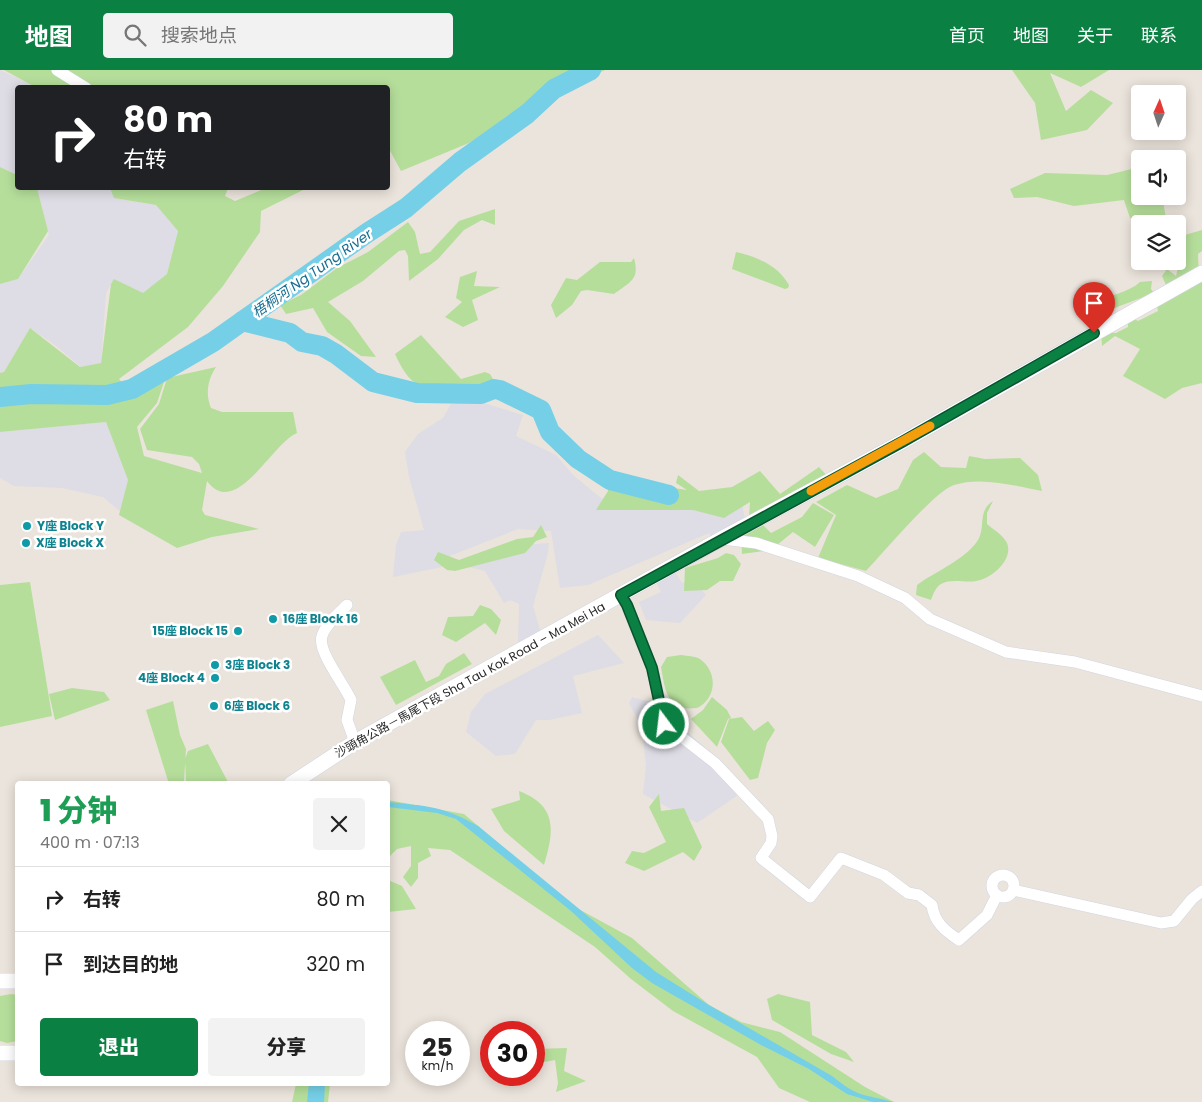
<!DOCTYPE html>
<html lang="zh">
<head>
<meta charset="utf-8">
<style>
	body { margin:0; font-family:Poppins,"Noto Sans SC",sans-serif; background:#f2f2f2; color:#222; height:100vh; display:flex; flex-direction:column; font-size:19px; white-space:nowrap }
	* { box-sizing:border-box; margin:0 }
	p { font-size:16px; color:#767676 }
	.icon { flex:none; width:28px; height:28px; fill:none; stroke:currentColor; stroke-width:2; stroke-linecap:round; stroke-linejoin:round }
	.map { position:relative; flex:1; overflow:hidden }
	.details { position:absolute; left:15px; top:711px; width:375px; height:305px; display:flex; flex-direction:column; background:#fff; border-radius:5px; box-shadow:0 2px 12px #0003 }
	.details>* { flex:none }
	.guide { position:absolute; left:15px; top:15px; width:375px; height:105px; border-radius:5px; box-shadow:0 2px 12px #0003; background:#202124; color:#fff; overflow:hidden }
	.needle { width:32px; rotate:3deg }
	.buttons { position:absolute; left:1131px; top:15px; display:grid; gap:10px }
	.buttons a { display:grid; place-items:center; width:55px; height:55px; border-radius:5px; background:#fff; box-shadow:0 2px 12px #0003; font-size:25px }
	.speed { position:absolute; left:405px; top:951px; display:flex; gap:10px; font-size:25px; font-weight:700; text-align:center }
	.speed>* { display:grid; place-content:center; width:65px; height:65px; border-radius:50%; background:#fff; box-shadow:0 2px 12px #0003; line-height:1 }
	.speed small { font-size:12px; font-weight:400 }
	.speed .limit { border:8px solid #d22; background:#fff; color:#111 }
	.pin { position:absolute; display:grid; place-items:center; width:42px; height:42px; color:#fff; margin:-51px -21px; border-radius:50% 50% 50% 0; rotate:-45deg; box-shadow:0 0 5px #0007 }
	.pin .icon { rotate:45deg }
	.me { position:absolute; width:55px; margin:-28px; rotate:345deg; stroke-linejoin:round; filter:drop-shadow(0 0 4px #0008) }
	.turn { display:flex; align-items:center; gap:18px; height:105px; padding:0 25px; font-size:22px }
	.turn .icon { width:65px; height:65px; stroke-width:2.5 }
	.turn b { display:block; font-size:35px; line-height:42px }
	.round { display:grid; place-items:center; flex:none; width:52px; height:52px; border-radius:5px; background:#f2f2f2 }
	.overview { display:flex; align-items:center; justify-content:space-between; height:85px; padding:0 25px }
	h1 { font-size:30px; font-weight:800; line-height:38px; color:#1e9e55 }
	.primary-button { display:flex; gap:10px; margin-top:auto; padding:10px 25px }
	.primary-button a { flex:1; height:58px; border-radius:5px; background:#0b8043; color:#fff; font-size:20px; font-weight:800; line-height:58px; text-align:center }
	.primary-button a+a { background:#f2f2f2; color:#222 }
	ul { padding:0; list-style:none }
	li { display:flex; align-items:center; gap:15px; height:65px; padding:0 25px; border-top:1px solid #e0e0e0 }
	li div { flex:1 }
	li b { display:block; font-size:19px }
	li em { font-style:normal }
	header { display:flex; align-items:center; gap:30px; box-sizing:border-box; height:70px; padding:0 25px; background:#0b8043; color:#fff }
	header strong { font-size:24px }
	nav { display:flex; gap:28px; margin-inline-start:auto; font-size:18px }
	.search { width:350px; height:45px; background:#f2f2f2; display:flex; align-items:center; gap:12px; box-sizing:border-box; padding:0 18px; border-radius:5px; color:#767676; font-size:19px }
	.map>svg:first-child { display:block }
	.industrial { fill:#dedce4 }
	.green { fill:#b6de9b }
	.water { fill:#75cfe7 }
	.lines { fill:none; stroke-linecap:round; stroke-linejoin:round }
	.river { stroke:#75cfe7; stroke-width:20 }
	.street-casing { stroke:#d1d5e1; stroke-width:12 }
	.secondary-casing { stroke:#d1d5e1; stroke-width:16 }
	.street { stroke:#fff; stroke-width:11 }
	.secondary { stroke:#fff; stroke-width:15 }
	.route-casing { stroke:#07532c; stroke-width:12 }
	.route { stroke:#0b8043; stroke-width:9 }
	.slow { stroke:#f59e0b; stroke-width:9 }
	.culture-dot { fill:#0f9aa8; stroke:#fff; stroke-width:2 }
	.labels { text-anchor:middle; stroke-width:5; stroke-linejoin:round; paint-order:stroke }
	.culture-label { font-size:12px; font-weight:bold; fill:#0d838f; stroke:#fff; text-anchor:start }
	.street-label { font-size:12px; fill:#292929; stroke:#fff }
	.water-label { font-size:14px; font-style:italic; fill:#156e92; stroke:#fff }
</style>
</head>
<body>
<header>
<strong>地图</strong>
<div class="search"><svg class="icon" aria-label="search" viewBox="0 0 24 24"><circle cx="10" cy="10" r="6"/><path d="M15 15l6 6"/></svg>搜索地点</div>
<nav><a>首页</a><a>地图</a><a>关于</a><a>联系</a></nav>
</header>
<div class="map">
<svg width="1202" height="1032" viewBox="0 0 1202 1032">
	<rect width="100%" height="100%" fill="#ebe4dc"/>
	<!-- industrial -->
	<path class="industrial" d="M 0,0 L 37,17 L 18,18 L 17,105 L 0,97 Z
		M 37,118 L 112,118 L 114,128 L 156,135 L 178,161 L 167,204 L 143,224 L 114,209 L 106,223 L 101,293 L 81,297 L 55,275 L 30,258 L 4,302 L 0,303 L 0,214 L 18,209 L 49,165 Z
		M 474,330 L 523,345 L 516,366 L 556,385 L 573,405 L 601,428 L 741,430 L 745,448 L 714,470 L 709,463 L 588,515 L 560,518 L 551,461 L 518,459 L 442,489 L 442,497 L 393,507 L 396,475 L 401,462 L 424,460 L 409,407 L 405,382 L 418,364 L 443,348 L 451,334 Z
		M 106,352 L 128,410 L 121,442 L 103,427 L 62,418 L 14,416 L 0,408 L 0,362 Z
		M 549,473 L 548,483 L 533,536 L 541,563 L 518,573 L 519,534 L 510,530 L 504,533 L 485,501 L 465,496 L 500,477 Z
		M 672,497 L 682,513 L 694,510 L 706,525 L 680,553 L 646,550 L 639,532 L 661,522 L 654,507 Z
		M 598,565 L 624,593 L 573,606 L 582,643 L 549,650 L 536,650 L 515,684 L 496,686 L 466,662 L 471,642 L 485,624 Z
		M 632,627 L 670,637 L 676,652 L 710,682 L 715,693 L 741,723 L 697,753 L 643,724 L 646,695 L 642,658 L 629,633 Z"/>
	<!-- green -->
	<path class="green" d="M 4,0 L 605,0 L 532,35 L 469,73 L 401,101 L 388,77 L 388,18 L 37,18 Z
		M 1012,0 L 1109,0 L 1081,17 L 1050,3 L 1066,41 L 1091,20 L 1113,33 L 1087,60 L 1041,70 L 1035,33 Z
		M 0,97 L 17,105 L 18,118 L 37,118 L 48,161 L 18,209 L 0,214 Z
		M 1140,97 L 1140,126 L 1166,126 L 1163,131 L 1167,154 L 1146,154 L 1130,148 L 1124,130 L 1074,136 L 1037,127 L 1014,128 L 1010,119 L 1045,103 L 1107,105 Z
		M 110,118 L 228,118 L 225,126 L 235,131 L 266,118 L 307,118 L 261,141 L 260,162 L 223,216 L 188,257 L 119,309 L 131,322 L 165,309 L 157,333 L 137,357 L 144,386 L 202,403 L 199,394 L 192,387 L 147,380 L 140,359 L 159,334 L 167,308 L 216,297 C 208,309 205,324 211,338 L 222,342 L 293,342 L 297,363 C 271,374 236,450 207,411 L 202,440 L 205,445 L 259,459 L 212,467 L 177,478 L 119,445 L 128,410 L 106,352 L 0,362 L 0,303 L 4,302 L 30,258 L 80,297 L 101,293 L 111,214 L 114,209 L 143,223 L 167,204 L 178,161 L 156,135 L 114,128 Z
		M 495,139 L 495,155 L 482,150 L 464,160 L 438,189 L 409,211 L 408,186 L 405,180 L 399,181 L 363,211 L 328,232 L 350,251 L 376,287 L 361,286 L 327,262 L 313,238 L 286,244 L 280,235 L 301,225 L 337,198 L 368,182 L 408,152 L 415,162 L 420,184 L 430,182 L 459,151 Z
		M 1202,160 L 1202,181 L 1198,184 L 1199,206 L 1202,205 L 1202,313 L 1182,318 L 1165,329 L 1123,306 L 1140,279 L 1115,266 L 1102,276 L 1101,262 L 1116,263 L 1128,257 L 1128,245 L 1138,251 L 1158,241 L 1156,232 L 1146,226 L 1099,244 L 1100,234 C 1111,223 1128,223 1140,212 L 1152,211 L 1151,219 L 1161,232 L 1171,226 L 1162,206 L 1167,199 L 1176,206 L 1180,189 L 1178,188 L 1178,167 Z
		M 736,182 C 757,187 778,195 789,215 L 788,218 L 785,219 L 732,199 Z
		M 634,188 C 640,210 630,212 614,224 L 587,220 L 581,221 L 572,235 L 556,248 L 551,235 L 566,208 L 577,210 L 600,192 L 631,192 Z
		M 477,201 L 474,216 L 500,217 L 472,230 L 478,250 L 463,257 L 445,247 L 462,232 L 456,228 L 460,207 Z
		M 421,265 L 461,309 L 485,302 L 490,304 L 496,314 L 470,322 L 466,315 C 425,316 414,326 395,284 Z
		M 924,382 L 941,397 L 966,398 L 969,386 L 985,389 L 1020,388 L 1038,405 L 1042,421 C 1015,416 982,406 954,415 C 935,421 883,483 866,501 L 818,488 L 836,445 L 816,432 L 847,415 L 876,428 L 898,419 L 913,390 Z
		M 819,397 L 831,410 L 749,448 L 750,432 L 724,448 L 693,440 L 596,440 L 608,421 L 611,401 L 642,413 L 687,420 L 676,413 L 678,405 L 699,421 L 732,417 L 760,401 L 780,424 Z
		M 993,431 L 987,443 L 987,454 C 994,460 1003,465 1007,473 C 1014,490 991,509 976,511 C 966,513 951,508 941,514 C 936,517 933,524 931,530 L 916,525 L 917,515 C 936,501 965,490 978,470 C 986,457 977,441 993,431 Z
		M 813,433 L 834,445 L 815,477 L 793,462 L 771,480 L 742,484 L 741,463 L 762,454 L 771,463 L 802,447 Z
		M 541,455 L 547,467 L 536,471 L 525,483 L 455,501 L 447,500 L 434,490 L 438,482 L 459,490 L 517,469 L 533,467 Z
		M 726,483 L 734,485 L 741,494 L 733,511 L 720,511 L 707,520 L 684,521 L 685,498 L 718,488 Z
		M 30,512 L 52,646 L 0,657 L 0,515 Z
		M 480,535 L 491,539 L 501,550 L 496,565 L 485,553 L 456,572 L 442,565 L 448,547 L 473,546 Z
		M 464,583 L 472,594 L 396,635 L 380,607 L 415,590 L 426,612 L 439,606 L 446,594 Z
		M 681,585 C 687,586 695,586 700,589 C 718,602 717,628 697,638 C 667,642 665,620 661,597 L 667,587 Z
		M 72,618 L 104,622 L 110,630 L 55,650 L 49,624 Z
		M 712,627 L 727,640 L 731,648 L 728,649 L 717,677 L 691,649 L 703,640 Z
		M 173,631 L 180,665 L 186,679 L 184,711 L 179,714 L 169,714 L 146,640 Z
		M 742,647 L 754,661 L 768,651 L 775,660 L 767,673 L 758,708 L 750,710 L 721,672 L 729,649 Z
		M 208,674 L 229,714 L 183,714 L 186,712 L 185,689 L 188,681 Z
		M 519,721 C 558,736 554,761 544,795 L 504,761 L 491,739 L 520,730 Z
		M 659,724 L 661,741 L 684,738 L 702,777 L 694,791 L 683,782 L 644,801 L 625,793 L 632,781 L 644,783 L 666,772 L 649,737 Z
		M 388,730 L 464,744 L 573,836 L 632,868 L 709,935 L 741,952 L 780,962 L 865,1017 L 894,1032 L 810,1032 L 779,1018 L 757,987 L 673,941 L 631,909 L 595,877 L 450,780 L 428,778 L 431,786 L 418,793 L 418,808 L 411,817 L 403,807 L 411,796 L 411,776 L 397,779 L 388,788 Z
		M 388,810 L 402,816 L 416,839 L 388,842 Z
		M 11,924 L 17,925 L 17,971 L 7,973 L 0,971 L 0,926 Z
		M 778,924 L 810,932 L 812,965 L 846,982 L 854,992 L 831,984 L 772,950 L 767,929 Z
		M 567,978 L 564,1001 L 586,1011 L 556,1022 L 558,1013 L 555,990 L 534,994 L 534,979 Z
		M 296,1014 L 330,1014 L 328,1032 L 292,1032 Z"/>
	<!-- water -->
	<path class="water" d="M 388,732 C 426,736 444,736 478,756 L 656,902 L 709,935 L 832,1006 C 859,1028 863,1024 894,1032 L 873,1032 L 847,1024 L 809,999 L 761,975 L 652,913 L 632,898 L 571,841 L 456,749 L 437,743 L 388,737 Z
		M 309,1014 L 325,1014 L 324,1032 L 307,1032 Z"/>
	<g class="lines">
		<!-- river -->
		<path class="river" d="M 242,251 L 290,263 L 302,272 L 322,276 L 336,284 L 373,312 L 417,323 L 481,324 L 494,319 L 500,320 L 541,340 L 550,362 L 578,389 L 610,410 L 669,425
			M 0,327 L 31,324 L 107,325 L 132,319 L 213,272 L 367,163 L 406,138 L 460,92 L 527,44 L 554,19 L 591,0"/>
		<defs>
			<path id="street" d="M 57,0 L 86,18
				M 722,469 L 756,473 L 858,506 L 905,528 L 930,549 L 1006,582 L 1075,592 L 1202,626
				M 621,525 L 627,535 L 652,598 L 665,654 L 715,693 L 768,749 L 772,766 L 771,773 L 761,788 L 810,827 L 841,788 L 884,805 L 908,823 L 919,825 L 932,835 C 934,852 945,861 959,870 L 987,845 L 997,825
				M 347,535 C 339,543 325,555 322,566 C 317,581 344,614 351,630 L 347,650 L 355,672
				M992 816a11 11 0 1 1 22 0a11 11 0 1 1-22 0Z
				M 1013,820 L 1161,853 L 1174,851 L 1192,829 L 1202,821"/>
			<path id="secondary" d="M 291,714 L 355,672 L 721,469 L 902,372 L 1202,203
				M 0,911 L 18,911
				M 0,983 L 18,983"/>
		</defs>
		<!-- street casing -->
		<use href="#street" class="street-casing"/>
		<!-- secondary casing -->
		<use href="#secondary" class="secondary-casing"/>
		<!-- street -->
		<use href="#street" class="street"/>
		<!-- secondary -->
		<use href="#secondary" class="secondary"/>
	</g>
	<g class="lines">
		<defs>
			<path id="route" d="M 664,654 L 652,598 L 627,535 L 621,525 L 902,372 L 1094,263"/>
		</defs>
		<!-- route casing -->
		<use href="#route" class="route-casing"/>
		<!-- route -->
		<use href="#route" class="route"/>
		<!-- slow -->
		<path class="slow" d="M 811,421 L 930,356"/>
	</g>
	<!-- markers -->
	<g class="culture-dot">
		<circle cx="27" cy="456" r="5"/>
		<circle cx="26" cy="473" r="5"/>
		<circle cx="273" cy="549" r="5"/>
		<circle cx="238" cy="561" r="5"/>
		<circle cx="215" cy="595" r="5"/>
		<circle cx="215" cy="608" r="5"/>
		<circle cx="214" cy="636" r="5"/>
	</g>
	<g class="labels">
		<!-- culture labels -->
		<g class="culture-label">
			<text x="37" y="460">Y座 Block Y</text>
			<text x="36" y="477">X座 Block X</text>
			<text x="283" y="553">16座 Block 16</text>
			<text x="228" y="565" text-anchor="end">15座 Block 15</text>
			<text x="225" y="599">3座 Block 3</text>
			<text x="205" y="612" text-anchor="end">4座 Block 4</text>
			<text x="224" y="640">6座 Block 6</text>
		</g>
		<!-- street labels -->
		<g class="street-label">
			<text transform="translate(470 610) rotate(-29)" y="4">沙頭角公路－馬尾下段 Sha Tau Kok Road – Ma Mei Ha</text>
		</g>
		<!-- water labels -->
		<g class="water-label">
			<text transform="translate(312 203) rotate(-35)" y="5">梧桐河 Ng Tung River</text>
		</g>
	</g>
</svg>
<div class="buttons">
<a><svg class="needle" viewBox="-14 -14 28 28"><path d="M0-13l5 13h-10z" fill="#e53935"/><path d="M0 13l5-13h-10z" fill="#767676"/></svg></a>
<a><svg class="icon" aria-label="sound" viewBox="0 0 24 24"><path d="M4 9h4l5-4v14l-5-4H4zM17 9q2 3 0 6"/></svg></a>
<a><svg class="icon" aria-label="layers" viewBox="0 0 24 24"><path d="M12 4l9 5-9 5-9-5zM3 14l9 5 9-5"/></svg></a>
</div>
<div class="speed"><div>25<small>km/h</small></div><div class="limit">30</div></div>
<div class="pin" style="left:1094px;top:263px;background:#d93025"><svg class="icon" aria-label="arrive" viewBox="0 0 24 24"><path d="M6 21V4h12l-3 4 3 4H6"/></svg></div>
<svg class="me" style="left:664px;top:654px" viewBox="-20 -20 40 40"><circle r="17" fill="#0b8043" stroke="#fff" stroke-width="3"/><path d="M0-11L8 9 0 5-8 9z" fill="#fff"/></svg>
<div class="guide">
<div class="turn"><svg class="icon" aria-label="right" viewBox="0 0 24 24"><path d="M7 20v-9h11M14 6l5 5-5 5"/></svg><div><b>80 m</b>右转</div></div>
</div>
<section class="details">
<div class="overview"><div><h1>1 分钟</h1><p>400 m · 07:13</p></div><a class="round"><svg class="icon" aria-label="close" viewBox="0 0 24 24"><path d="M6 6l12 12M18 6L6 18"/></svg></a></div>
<ul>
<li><svg class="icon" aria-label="right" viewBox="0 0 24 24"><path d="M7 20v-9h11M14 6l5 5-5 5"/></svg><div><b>右转</b></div><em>80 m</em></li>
<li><svg class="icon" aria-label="arrive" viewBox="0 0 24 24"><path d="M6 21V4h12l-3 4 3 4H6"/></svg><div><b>到达目的地</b></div><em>320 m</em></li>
</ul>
<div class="primary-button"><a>退出</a><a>分享</a></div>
</section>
</div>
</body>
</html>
